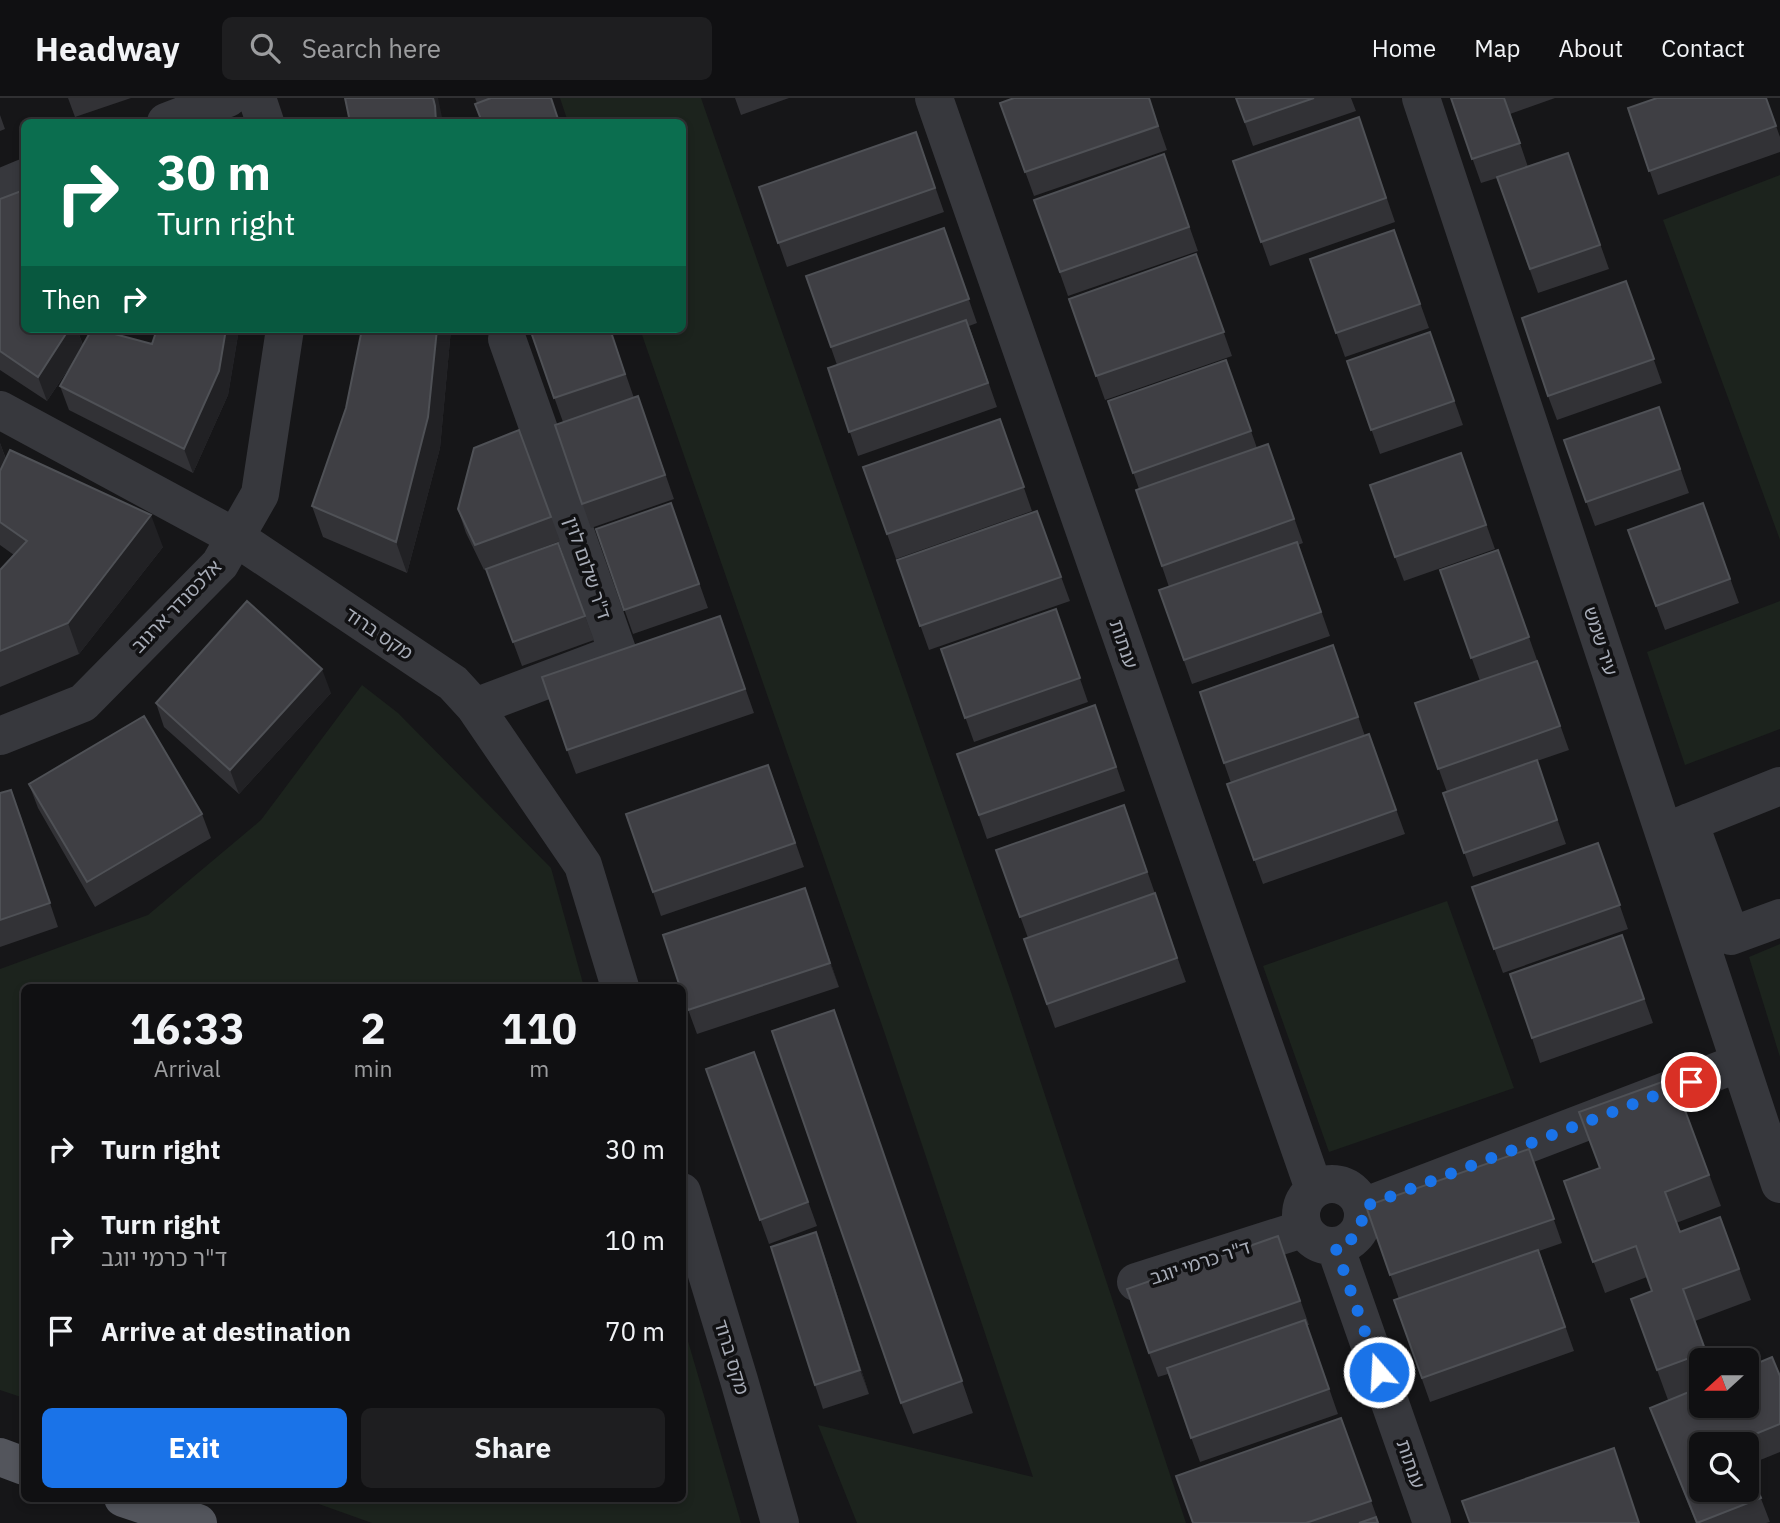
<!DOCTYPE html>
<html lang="en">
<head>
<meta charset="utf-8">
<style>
	body { margin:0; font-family:"IBM Plex Sans","Noto Sans Hebrew",sans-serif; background:#1e1e20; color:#f1f3f6; height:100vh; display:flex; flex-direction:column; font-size:26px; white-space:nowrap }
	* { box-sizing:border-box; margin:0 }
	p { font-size:23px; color:#9c9d9f }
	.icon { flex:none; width:38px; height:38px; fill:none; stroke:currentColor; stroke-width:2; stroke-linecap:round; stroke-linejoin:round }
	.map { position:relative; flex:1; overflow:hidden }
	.drawer { position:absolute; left:21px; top:886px; width:665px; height:518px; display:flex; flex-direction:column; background:#101012; border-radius:10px; box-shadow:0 4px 10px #0003,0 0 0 2px #303032 }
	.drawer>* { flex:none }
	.guide { position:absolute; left:21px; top:21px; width:665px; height:214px; border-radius:10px; box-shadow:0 4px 10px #0003,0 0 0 2px #303032; background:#0b6e4f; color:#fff; overflow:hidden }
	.needle { width:46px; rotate:249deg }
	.controls { position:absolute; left:1689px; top:1250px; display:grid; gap:14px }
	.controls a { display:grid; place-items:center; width:70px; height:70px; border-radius:10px; background:#101012; box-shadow:0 4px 10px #0003,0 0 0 2px #303032; font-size:35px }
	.pin { position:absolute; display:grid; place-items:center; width:60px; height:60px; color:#fff; margin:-30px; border:4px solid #fff; border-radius:50%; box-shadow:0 2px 7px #0007 }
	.me { position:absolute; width:77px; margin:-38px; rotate:341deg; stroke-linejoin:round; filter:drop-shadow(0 0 5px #0008) }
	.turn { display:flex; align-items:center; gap:24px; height:147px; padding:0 21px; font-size:32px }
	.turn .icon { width:91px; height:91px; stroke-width:2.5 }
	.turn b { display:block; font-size:49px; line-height:60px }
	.then { display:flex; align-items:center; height:66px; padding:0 21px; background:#0003; gap:14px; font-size:26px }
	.eta { display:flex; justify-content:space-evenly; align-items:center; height:119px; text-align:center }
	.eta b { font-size:42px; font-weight:700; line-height:49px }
	.button { display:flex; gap:14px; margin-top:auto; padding:14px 21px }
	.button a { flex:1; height:80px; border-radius:10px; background:#1a73e8; color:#fff; font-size:28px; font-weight:700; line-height:80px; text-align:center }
	.button a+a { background:#1e1e20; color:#f1f3f6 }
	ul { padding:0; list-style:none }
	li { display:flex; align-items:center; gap:21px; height:91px; padding:0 21px }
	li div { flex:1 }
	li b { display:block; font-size:26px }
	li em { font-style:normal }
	header { display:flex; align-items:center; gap:42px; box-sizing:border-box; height:98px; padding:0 35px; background:#101012; border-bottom:2px solid #303032 }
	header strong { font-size:33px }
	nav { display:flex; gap:38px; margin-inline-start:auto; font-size:24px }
	.search { width:490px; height:63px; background:#1e1e20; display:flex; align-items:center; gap:18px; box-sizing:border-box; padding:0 24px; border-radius:10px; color:#9c9d9f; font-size:26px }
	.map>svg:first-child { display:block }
	.green { fill:#1c231d }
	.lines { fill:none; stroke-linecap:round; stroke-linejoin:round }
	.minor { stroke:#37383d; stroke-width:38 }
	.major { stroke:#53555c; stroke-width:38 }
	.wall { fill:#323236; fill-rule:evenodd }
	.shaded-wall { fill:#212124 }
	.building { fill:#3f3f44; stroke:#4f5156; stroke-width:2 }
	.route { stroke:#1a73e8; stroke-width:12; stroke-dasharray:0 21.6 }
	.labels { text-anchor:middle; stroke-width:7; stroke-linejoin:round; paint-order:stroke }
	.street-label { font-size:19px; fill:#a8adb8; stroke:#111113 }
</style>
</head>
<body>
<header>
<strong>Headway</strong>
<div class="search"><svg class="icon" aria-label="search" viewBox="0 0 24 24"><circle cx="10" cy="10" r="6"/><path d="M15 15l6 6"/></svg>Search here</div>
<nav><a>Home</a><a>Map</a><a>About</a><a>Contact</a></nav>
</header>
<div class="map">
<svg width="1780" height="1425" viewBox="0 0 1780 1425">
	<rect width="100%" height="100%" fill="#161618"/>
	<!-- green -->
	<path class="green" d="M 560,0 L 701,0 L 1010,891 L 1186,1425 L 857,1425 L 818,1327 L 1033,1379 L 885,936 L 640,231 L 682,231 L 682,24 L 568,24 Z
		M 1780,77 L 1780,442 L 1663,122 Z
		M 1780,503 L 1780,631 L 1685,667 L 1647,554 Z
		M 362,587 L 398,615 L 551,770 L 584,889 L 24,889 L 24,1300 L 0,1292 L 0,871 L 148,817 L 261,722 Z
		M 1447,803 L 1514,990 L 1329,1054 L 1263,868 Z
		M 1780,846 L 1780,959 L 1749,859 Z
		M 683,1226 L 741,1425 L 372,1425 L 302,1400 L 682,1400 Z"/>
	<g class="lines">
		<!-- minor -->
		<path class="minor" d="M 257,0 L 265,24
			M 934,0 L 1314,1091
			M 1421,0 L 1780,1086
			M 166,24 L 228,0
			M 0,90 L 24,80
			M 0,312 L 235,439 L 453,585 L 475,609 L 583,767 L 620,889
			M 475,609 L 618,555 L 507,241
			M 0,638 L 83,605 L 220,466 L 260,396 L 285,231
			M 1689,724 L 1731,838 L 1780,820
			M 1665,734 L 1780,688
			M1301 1117a31 31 0 1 1 62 0a31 31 0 1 1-62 0Z
			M 682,1094 L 739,1282 L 780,1425
			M 1363,1109 L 1739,965
			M 1335,1148 L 1432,1425
			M 1136,1184 L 1290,1135"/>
		<!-- major -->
		<path class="major" d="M 0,1359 L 24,1368
			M 123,1400 L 198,1425"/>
	</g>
	<!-- wall -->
	<path class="wall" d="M 68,0 L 131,0 L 75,19 Z
		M 475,0 L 551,0 L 477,5 Z
		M 735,0 L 789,0 L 741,17 Z
		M 1149,0 L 1167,52 L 1034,98 L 1000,5 Z
		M 1236,0 L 1351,0 L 1356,13 L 1253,48 Z
		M 1451,0 L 1555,0 L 1510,16 L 1528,69 L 1568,55 L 1609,171 L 1538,195 L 1497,80 L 1481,85 Z
		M 1766,0 L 1780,39 L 1780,54 L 1658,97 L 1628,10 Z
		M 0,17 L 5,31 L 0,33 Z
		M 1359,19 L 1395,124 L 1270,168 L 1233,63 Z
		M 916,34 L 944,114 L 787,169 L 759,89 Z
		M 1164,56 L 1198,153 L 1068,198 L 1034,102 Z
		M 0,101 L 24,231 L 77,231 L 83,247 L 152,246 L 157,231 L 239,231 L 228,297 L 193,375 L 69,312 L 60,288 L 79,255 L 47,303 L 0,272 Z
		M 944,130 L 977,225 L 969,228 L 997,309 L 858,358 L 828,270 L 837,267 L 806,178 Z
		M 1394,132 L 1429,230 L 1345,259 L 1310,161 Z
		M 1196,156 L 1232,258 L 1105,302 L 1069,201 Z
		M 1626,183 L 1662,285 L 1557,322 L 1548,298 Z
		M 362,231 L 451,231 L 440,350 L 407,475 L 323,439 L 312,408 L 346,310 Z
		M 528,231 L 610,231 L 634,300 L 638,298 L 674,401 L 591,430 L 555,327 L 563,324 L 530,232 L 529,233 Z
		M 1430,234 L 1463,327 L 1380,356 L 1347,263 Z
		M 1226,262 L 1257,350 L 1268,346 L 1303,445 L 1298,447 L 1330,538 L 1192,586 L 1159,492 L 1169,489 L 1136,392 L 1139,391 L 1108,303 Z
		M 1659,309 L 1689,395 L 1595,428 L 1564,342 Z
		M 1000,321 L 1032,413 L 896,461 L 863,369 Z
		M 519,332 L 560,443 L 484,472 L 466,435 L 458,411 Z
		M 0,345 L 6,361 L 163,449 L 79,556 L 0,589 L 0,472 L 14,457 L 0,447 Z
		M 1461,355 L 1495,451 L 1404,483 L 1395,459 Z
		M 671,405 L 708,510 L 633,536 L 596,431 Z
		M 1703,405 L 1739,505 L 1665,532 L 1628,432 Z
		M 1037,413 L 1070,503 L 929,552 L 897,462 Z
		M 558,445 L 594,542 L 522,568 L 486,471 Z
		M 1498,452 L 1569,652 L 1537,663 L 1566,746 L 1473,779 L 1443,695 L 1447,694 L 1415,605 L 1480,583 L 1440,472 Z
		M 1056,511 L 1088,604 L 974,644 L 941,551 Z
		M 720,518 L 754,615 L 576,676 L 567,652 Z
		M 1333,547 L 1365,638 L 1369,636 L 1405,736 L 1263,786 L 1227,686 L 1231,685 L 1224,665 Z
		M 331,595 L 239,696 L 164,629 L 156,605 Z
		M 1095,607 L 1125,693 L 987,741 L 957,656 Z
		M 29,686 L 202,716 L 211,740 L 95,809 L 38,710 Z
		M 777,691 L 804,769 L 661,818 L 653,794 Z
		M 0,695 L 20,716 L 58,829 L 0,849 Z
		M 1124,707 L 1186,884 L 1055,930 L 1024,841 L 1028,840 L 996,752 Z
		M 1598,745 L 1628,831 L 1503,875 L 1472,789 Z
		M 805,790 L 839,889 L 697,936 L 682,895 Z
		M 1622,837 L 1653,925 L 1540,965 L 1532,940 Z
		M 845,943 L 973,1315 L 913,1336 L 901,1305 Z
		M 754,954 L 817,1128 L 769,1146 L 706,971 Z
		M 1673,980 L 1721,1108 L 1676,1125 L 1680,1134 L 1720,1119 L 1751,1202 L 1695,1223 L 1709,1262 L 1701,1262 L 1701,1307 L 1780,1278 L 1780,1354 L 1748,1367 L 1770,1424 L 1766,1425 L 1696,1425 L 1650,1310 L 1668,1302 L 1631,1201 L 1652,1193 L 1647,1179 L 1605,1195 L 1564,1083 L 1599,1070 ZM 1701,1346 L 1746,1346 L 1746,1391 Z
		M 1529,1051 L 1562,1145 L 1539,1153 L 1574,1253 L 1430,1304 L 1394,1202 L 1399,1201 L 1366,1108 Z
		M 816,1134 L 825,1159 L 869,1296 L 823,1311 L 815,1287 Z
		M 1278,1138 L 1309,1227 L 1307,1227 L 1338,1316 L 1200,1364 L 1168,1276 L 1158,1279 L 1149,1255 Z
		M 1341,1320 L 1379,1425 L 1193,1425 Z"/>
	<!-- shaded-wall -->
	<path class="shaded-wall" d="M 433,0 L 438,0 L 443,24 L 436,24 Z
		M 69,231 L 77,231 L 83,248 L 47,303 L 38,279 Z
		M 226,231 L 239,231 L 228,297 L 193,375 L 184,351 Z
		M 437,231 L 451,231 L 440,350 L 407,475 L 396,444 Z
		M 0,345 L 8,368 L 0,386 Z
		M 151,417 L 163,449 L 79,556 L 68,525 Z
		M 322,571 L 331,595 L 239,696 L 230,672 Z
		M 805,790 L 814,814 L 839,889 L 830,865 Z
		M 834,912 L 845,943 L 973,1315 L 962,1283 Z
		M 816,1134 L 825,1159 L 869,1296 L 860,1272 Z"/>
	<!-- building -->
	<path class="building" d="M 345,0 L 433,0 L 435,8 L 436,24 L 350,24 Z
		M 491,0 L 551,0 L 559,24 L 482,24 L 475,6 Z
		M 1014,0 L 1149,0 L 1158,28 L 1025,74 L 1000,5 Z
		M 1236,0 L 1314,0 L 1245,24 Z
		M 1451,0 L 1504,0 L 1520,45 L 1472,61 Z
		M 1657,0 L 1766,0 L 1776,28 L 1649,73 L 1628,10 Z
		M 1359,19 L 1386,100 L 1261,144 L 1233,63 Z
		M 916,34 L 935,90 L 778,145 L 759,89 Z
		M 1568,55 L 1600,147 L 1530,171 L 1497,79 Z
		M 1164,56 L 1189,129 L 1060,174 L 1034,102 Z
		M 24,92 L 24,231 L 69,231 L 38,279 L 0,253 L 0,101 Z
		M 944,130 L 969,201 L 831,249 L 806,178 Z
		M 1394,132 L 1420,206 L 1336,235 L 1310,161 Z
		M 1196,156 L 1224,234 L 1096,278 L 1069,201 Z
		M 1626,183 L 1654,261 L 1548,298 L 1522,220 Z
		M 966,222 L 988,285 L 849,334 L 828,270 Z
		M 92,231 L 96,231 L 152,246 L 157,231 L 226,231 L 219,273 L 184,351 L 60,288 Z
		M 362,231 L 437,231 L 428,319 L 396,444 L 312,408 L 346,310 Z
		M 530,231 L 610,231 L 625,276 L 554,300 Z
		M 1430,234 L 1454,303 L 1371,332 L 1347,263 Z
		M 1226,262 L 1251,333 L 1133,375 L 1108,303 Z
		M 638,298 L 665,377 L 582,406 L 555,327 Z
		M 1659,309 L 1680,371 L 1586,404 L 1564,342 Z
		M 1000,321 L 1024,389 L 887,436 L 863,369 Z
		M 519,332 L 551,419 L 475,447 L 458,411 L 474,350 Z
		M 1268,346 L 1294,421 L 1162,468 L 1136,392 Z
		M 10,352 L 151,417 L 68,525 L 0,553 L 0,472 L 27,443 L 0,424 L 0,373 Z
		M 1461,355 L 1486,427 L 1395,459 L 1370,387 Z
		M 671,405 L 699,486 L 624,512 L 596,431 Z
		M 1703,405 L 1730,481 L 1656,508 L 1628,432 Z
		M 1037,413 L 1061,479 L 920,528 L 897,462 Z
		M 1297,444 L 1321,514 L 1184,562 L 1159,492 Z
		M 558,445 L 585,518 L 513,544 L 486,471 Z
		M 1498,452 L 1529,539 L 1471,560 L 1440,472 Z
		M 247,503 L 322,571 L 230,672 L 156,605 Z
		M 1056,511 L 1080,580 L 965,620 L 941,551 Z
		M 720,518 L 745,591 L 567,652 L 542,579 Z
		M 1333,547 L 1358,619 L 1224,665 L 1200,594 Z
		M 1537,563 L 1560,628 L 1438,671 L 1415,605 Z
		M 1095,607 L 1116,669 L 979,717 L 957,656 Z
		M 144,618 L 202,716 L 87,784 L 29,686 Z
		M 1369,636 L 1396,712 L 1254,762 L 1227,686 Z
		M 1537,662 L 1557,722 L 1464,755 L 1443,695 Z
		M 768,667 L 795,745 L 653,794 L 626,716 Z
		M 11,692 L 50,805 L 0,822 L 0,695 Z
		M 1124,707 L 1147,774 L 1020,819 L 996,752 Z
		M 1598,745 L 1620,807 L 1494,851 L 1472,789 Z
		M 805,790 L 830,865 L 688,912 L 682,895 L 682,889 L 680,889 L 663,837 Z
		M 1155,795 L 1177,860 L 1047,906 L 1024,841 Z
		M 1622,837 L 1644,901 L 1532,940 L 1510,876 Z
		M 834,912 L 962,1283 L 901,1305 L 772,933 Z
		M 754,954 L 808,1104 L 760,1122 L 706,971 Z
		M 1673,980 L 1709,1077 L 1665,1094 L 1680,1134 L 1720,1119 L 1739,1171 L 1683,1191 L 1706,1254 L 1657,1272 L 1631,1201 L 1652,1193 L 1636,1148 L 1593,1164 L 1564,1083 L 1600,1070 L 1579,1014 Z
		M 1529,1051 L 1554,1121 L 1390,1177 L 1366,1108 Z
		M 816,1134 L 860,1272 L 815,1287 L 771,1149 Z
		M 1278,1138 L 1300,1203 L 1149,1255 L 1127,1191 Z
		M 1538,1152 L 1565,1229 L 1422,1280 L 1394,1202 Z
		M 1305,1222 L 1329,1291 L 1191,1340 L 1167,1270 Z
		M 1772,1259 L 1780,1278 L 1780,1326 L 1738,1343 L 1739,1346 L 1701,1346 L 1701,1391 L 1746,1391 L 1746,1364 L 1761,1400 L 1697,1425 L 1650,1310 L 1701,1289 L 1701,1307 L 1746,1307 L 1746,1270 Z
		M 1341,1320 L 1371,1403 L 1306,1425 L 1193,1425 L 1176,1378 Z
		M 1614,1350 L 1639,1425 L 1470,1425 L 1462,1403 Z
		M 1376,1419 L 1378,1425 L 1359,1425 Z"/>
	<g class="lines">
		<!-- route -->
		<path class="route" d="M 1379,1274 L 1335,1148 C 1357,1144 1363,1129 1363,1109 L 1691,984"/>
	</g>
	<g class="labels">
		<!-- street labels -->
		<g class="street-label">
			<text transform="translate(588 470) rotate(71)" y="7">ד"ר שלום לוין</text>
			<text transform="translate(176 508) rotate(-46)" y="7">אלכסנדר ארגוב</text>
			<text transform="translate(379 535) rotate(34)" y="7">מקס ברוד</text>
			<text transform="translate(1601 543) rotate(72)" y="7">עיר שמש</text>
			<text transform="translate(1124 546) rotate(71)" y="7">ענתות</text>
			<text transform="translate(1200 1164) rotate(-18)" y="7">ד"ר כרמי יוגב</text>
			<text transform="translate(732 1259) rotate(73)" y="7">מקס ברוד</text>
			<text transform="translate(1411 1366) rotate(71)" y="7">ענתות</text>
		</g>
	</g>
</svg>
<div class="controls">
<a><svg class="needle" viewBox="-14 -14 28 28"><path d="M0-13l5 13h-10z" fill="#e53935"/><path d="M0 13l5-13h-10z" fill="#9c9d9f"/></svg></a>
<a><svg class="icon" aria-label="search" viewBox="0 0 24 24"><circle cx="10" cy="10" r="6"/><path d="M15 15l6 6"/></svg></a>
</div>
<div class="pin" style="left:1691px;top:984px;background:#d93025"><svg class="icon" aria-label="arrive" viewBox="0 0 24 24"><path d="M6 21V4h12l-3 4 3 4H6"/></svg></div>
<svg class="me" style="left:1379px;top:1274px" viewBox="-20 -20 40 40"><circle r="17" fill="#1a73e8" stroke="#fff" stroke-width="3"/><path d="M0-11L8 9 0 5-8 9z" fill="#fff"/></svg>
<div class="guide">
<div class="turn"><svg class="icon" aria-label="right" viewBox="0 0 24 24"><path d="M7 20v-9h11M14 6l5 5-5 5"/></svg><div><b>30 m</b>Turn right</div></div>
<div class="then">Then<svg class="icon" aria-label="right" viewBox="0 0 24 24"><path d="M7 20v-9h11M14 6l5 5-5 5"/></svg></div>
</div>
<section class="drawer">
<div class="eta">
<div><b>16:33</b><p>Arrival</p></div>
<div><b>2</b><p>min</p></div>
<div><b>110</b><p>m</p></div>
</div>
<ul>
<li><svg class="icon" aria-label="right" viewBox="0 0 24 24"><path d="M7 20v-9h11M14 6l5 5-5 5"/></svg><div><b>Turn right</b></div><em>30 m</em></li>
<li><svg class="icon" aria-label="right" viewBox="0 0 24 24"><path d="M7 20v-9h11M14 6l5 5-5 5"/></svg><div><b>Turn right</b><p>ד&quot;ר כרמי יוגב</p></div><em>10 m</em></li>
<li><svg class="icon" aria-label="arrive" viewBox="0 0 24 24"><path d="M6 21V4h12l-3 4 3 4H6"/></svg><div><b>Arrive at destination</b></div><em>70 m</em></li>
</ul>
<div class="button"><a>Exit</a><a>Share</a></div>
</section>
</div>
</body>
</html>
